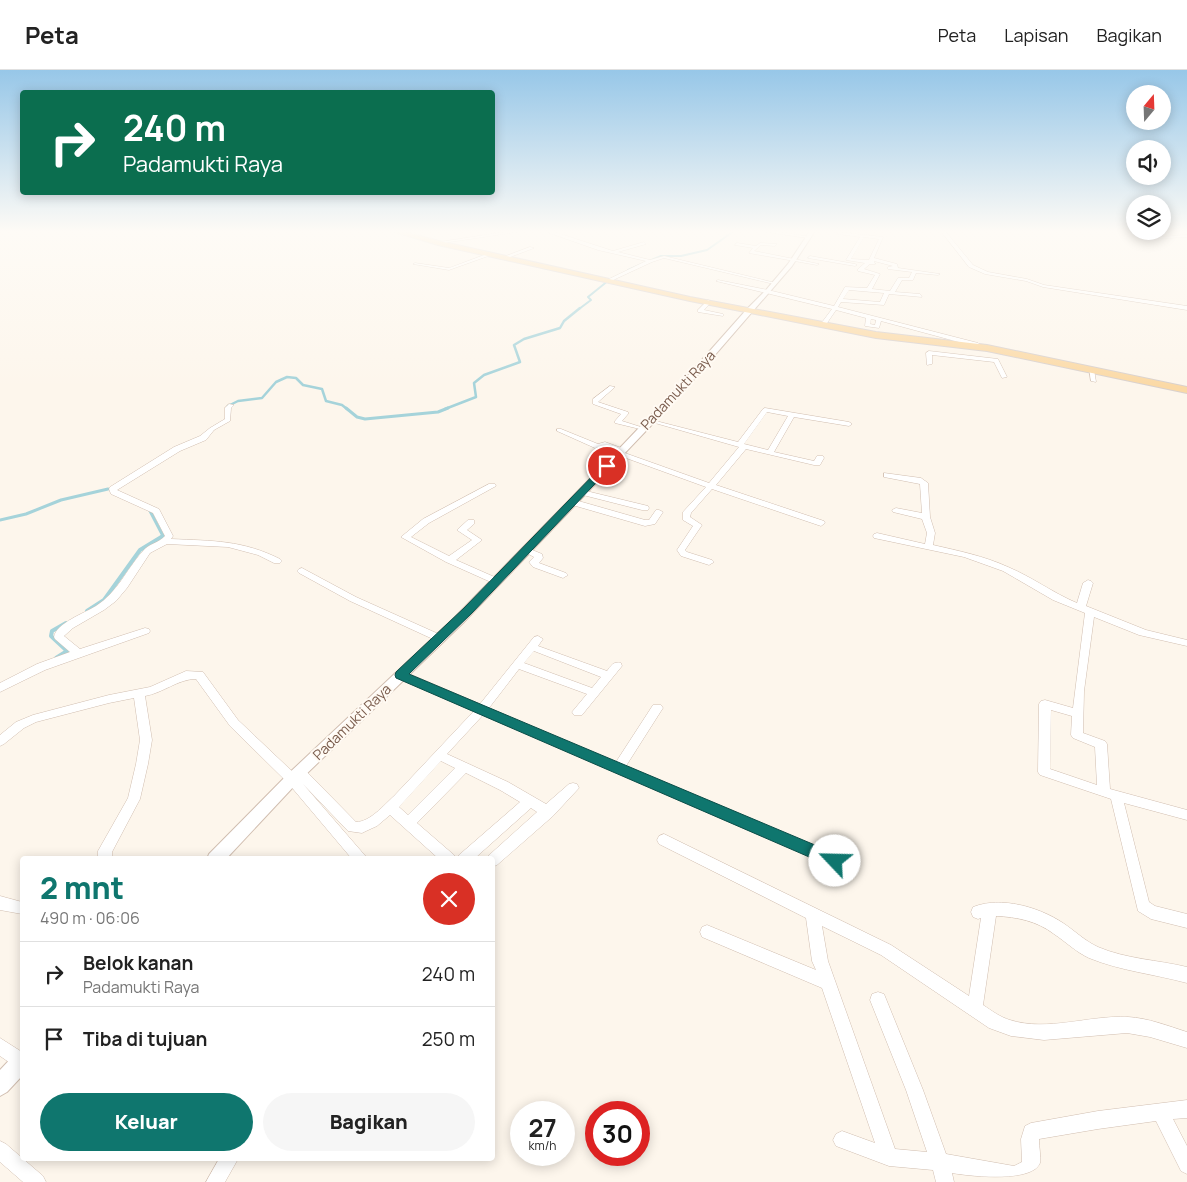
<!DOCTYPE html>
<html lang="id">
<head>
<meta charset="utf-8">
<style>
	body { margin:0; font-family:Manrope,sans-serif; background:#f6f6f6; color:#222; height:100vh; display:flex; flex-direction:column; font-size:19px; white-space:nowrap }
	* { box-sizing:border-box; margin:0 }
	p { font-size:16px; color:#767676 }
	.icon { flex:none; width:28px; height:28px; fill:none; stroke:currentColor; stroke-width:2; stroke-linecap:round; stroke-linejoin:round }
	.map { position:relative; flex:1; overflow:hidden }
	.panel { position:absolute; left:20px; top:786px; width:475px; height:305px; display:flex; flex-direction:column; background:#fff; border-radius:5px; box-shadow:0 2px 12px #0003 }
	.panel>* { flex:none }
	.banner { position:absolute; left:20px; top:20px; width:475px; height:105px; border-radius:5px; box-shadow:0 2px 12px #0003; background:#0b6e4f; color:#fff; overflow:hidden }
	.needle { width:32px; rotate:19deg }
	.fabs { position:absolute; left:1126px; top:15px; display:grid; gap:10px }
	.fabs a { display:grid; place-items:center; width:45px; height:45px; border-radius:50%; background:#fff; box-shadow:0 2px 12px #0003; font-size:25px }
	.speed { position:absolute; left:510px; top:1031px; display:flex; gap:10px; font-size:25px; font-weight:700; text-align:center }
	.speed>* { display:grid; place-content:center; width:65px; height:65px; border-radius:50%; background:#fff; box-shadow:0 2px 12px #0003; line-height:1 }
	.speed small { font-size:12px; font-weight:400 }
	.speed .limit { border:8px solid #d22; background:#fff; color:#111 }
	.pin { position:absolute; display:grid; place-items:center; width:42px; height:42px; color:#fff; margin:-21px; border:2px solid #fff; border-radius:50%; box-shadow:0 1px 5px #0007 }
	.me { position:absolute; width:55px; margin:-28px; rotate:294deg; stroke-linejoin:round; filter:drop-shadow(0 0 4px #0008) }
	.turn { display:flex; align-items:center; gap:18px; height:105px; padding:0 20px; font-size:22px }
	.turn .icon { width:65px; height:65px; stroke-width:2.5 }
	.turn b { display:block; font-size:35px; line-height:42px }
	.round { display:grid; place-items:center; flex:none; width:52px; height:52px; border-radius:26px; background:#f6f6f6 }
	.overview { display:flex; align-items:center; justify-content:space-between; height:85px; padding:0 20px }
	h1 { font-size:30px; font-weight:800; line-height:38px; color:#0f766e }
	.primary-button { display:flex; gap:10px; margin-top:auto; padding:10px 20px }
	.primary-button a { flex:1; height:58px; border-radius:30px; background:#0f766e; color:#fff; font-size:20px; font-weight:800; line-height:58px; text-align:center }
	.primary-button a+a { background:#f6f6f6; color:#222 }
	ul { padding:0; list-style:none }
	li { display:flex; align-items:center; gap:15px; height:65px; padding:0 20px; border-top:1px solid #e0e0e0 }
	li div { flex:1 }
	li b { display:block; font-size:19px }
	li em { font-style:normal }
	header { display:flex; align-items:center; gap:30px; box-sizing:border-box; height:70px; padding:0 25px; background:#fff; border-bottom:1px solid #e0e0e0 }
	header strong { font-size:24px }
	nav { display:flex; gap:28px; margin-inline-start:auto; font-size:18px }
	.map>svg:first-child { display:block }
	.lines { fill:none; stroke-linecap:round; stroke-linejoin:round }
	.stream-far3 { stroke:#a5d3da; stroke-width:2 }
	.stream-far2 { stroke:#a5d3da; stroke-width:2.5 }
	.stream-far1 { stroke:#a5d3da; stroke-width:3 }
	.stream { stroke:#a5d3da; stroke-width:4 }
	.minor-casing { stroke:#d1beb0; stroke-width:1 }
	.tertiary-casing { stroke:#d1beb0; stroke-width:2 }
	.primary-casing { stroke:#dad1cd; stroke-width:2 }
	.minor { fill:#fff; fill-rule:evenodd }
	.tertiary { fill:#fff; fill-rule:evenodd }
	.primary { fill:#fbd9a5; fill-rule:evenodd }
	.route { fill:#0f766e; stroke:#0a4d48 }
	.labels { text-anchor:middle; stroke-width:4; stroke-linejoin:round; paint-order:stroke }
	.street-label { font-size:14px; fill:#7a5c4d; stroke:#fffaf3 }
</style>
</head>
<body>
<header>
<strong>Peta</strong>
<nav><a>Peta</a><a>Lapisan</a><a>Bagikan</a></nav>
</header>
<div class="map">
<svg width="1187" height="1112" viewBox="0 0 1187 1112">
	<rect width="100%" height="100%" fill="#fdf6ec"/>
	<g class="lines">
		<!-- stream-far3 -->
		<path class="stream-far3" d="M 628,200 L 661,186 L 681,186 L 707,180 L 734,161
			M 579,239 L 591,230 L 588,227 L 609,210"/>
		<!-- stream-far2 -->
		<path class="stream-far2" d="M 228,336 L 238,331 L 262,328 L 276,312 L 287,307 L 296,308 L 303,315 L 322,319 L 326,331 L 342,335 L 347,339
			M 445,339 L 476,327 L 474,313 L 484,305 L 520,292 L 514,275 L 524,269 L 560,258 L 564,251 L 580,238"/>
		<!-- stream-far1 -->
		<path class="stream-far1" d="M 346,338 L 357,347 L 365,349 L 438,342 L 448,338
			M 149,439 L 163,466 L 161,467
			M 0,450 L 26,444 L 61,430 L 108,419"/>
		<!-- stream -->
		<path class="stream" d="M 87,541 L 104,530 L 140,480 L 163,466
			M 56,588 L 67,581 L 51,566 L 52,561 L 66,553"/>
		<defs>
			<path id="minor" d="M 511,161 L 523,161 L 436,174 L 434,173 Z
				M 544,161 L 551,161 L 613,181 L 644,172 L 646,174 L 618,182 L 650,190 L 664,186 L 776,213 L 774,214 L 664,188 L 652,192 L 611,211 L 609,209 L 646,191 L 598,180 Z
				M 760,161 L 773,161 L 810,167 L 808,168 Z
				M 941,161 L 945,161 L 973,195 L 988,202 L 1027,209 L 1044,215 L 1187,236 L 1187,240 L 1043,217 L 1026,211 L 985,204 L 969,197 Z
				M 837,162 L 883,167 L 874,188 L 897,194 L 898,198 L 940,204 L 938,205 L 916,203 L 913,210 L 902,210 L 895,222 L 920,224 L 922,227 L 889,224 L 884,235 L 841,232 L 838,237 L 978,273 L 982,277 L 981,278 L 881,251 L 879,258 L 865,256 L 866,248 L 836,240 L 825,256 L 821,256 L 820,255 L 832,239 L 716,211 L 718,210 L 768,220 L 834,236 L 845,217 L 867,218 L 875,205 L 858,201 L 858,199 L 865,193 L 846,190 L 860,167 L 838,164 ZM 864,167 L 879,169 L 869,190 L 851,189 ZM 874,191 L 893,196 L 888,197 L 888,199 L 912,202 L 909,208 L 898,208 L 890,221 L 872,219 L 880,204 L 864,199 L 870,194 L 875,194 ZM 849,220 L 884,223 L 880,232 L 843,229 ZM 871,249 L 876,250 L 875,255 L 870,254 Z
				M 1187,165 L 1187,167 L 1149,169 L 1147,168 Z
				M 737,173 L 756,176 L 760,173 L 777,174 L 775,176 L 761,175 L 754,181 L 819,194 L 817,195 L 749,183 L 753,178 L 735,175 Z
				M 530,177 L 534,178 L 505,189 L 501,188 Z
				M 487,184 L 491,185 L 449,200 L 413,194 L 415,193 L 449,198 Z
				M 810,186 L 855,194 L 857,195 L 855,196 L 808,188 Z
				M 708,230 L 711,232 L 704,240 L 723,244 L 723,246 L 698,242 L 698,240 Z
				M 929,281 L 998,289 L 1007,307 L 1002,308 L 994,292 L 932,285 L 932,294 L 927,295 L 926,283 Z
				M 1089,298 L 1094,299 L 1096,312 L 1091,311 Z
				M 610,316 L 615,317 L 598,332 L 628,342 L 628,344 L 622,351 L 644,358 L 644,360 L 615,353 L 615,351 L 621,344 L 593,334 L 593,329 Z
				M 229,334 L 234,335 L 231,338 L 230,351 L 214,360 L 206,370 L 180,381 L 117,420 L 159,439 L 173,466 L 171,469 C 213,471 242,470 280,489 L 282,491 L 280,493 L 274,493 L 258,485 L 228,477 L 167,474 L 150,483 L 127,518 L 116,531 L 104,540 L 73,558 L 64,566 L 80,579 L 145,558 L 149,559 L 150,561 L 149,563 L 45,600 L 0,622 L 0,613 L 37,594 L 70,582 L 55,569 L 54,567 C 56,553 85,543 96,536 C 118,522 126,500 143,481 C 148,474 159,473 165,466 L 153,443 L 111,424 L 109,419 L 110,417 L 174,377 L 200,366 L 210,358 L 225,349 L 225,338 Z
				M 765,338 L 849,352 L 852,354 L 849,356 L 794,347 L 774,382 L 814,391 L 817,386 L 823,386 L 824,388 L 820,395 L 814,395 L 746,379 L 716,415 L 824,451 L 825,453 L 821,456 L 818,455 L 712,419 L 691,443 L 690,447 L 702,455 L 685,480 L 687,482 L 712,490 L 714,492 L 709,495 L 681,486 L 677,480 L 693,456 L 683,450 L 683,442 L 706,417 L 615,384 L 619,382 L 622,382 L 709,413 L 739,377 L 648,351 L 648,349 L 738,372 L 763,339 ZM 767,342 L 788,346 L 768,380 L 744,374 Z
				M 557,359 L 561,359 L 598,374 L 605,372 L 627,380 L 623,382 L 605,376 L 595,378 L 557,361 Z
				M 884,403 L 921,408 L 928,413 L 930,447 L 935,463 L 933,475 C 959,481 984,486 1008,497 C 1032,507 1053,523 1077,533 L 1083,513 L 1088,510 L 1091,511 L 1093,513 L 1086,536 L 1146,560 L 1187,570 L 1187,576 L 1139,565 L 1094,547 L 1084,621 L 1083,663 L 1105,671 L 1107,674 L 1110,719 L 1187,740 L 1187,750 L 1124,733 L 1149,832 L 1155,836 L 1187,844 L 1187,858 L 1151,849 L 1138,841 L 1111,729 L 1040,705 L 1038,702 L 1039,634 L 1041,631 L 1045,630 L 1073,638 L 1085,543 L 1053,530 L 1003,501 L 964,487 L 874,468 L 873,466 L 874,464 L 877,463 L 925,474 L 927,463 L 922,449 L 893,442 L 892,440 L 896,438 L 922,443 L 920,414 L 884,407 ZM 1051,640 L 1072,646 L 1071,665 L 1073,668 L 1095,677 L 1097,715 L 1050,699 Z
				M 489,414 L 495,414 L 496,416 L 429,453 L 411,467 L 449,486 L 472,470 L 457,460 L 468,450 L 474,450 L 474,454 L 467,460 L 482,470 L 456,490 L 499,509 L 501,511 L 499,513 L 493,513 L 446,492 L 401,467 L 423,449 Z
				M 579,420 L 582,420 L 648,436 L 649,438 L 648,440 L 642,440 L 579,424 Z
				M 569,430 L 575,430 L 645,450 L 649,450 L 656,440 L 659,440 L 663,442 L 655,454 L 645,456 L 569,434 Z
				M 525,477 L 542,484 L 543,488 L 539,493 L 566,503 L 568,505 L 563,508 L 533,497 L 529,492 L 534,487 L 521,480 Z
				M 302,498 L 356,527 L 443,566 L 444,568 L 443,570 L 435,570 L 350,531 L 299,503 L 297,501 L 299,499 Z
				M 538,566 L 543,569 L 538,576 L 607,601 C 611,596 613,591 621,593 L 622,596 L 582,645 L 574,645 L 572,642 L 587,624 L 519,599 L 489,638 L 616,692 L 653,635 L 661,635 L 663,638 L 661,641 L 626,696 L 840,787 L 842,791 L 840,795 L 835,797 L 830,795 L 483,645 L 447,684 L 508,712 L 546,734 L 569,714 L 573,713 L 577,714 L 579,718 L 553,746 L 497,795 L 492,797 L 492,789 L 486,789 L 487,787 L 537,742 L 531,738 L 474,789 L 457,789 L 459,785 L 520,732 L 500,720 L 466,703 L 417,753 L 454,785 L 456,789 L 439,789 L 390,745 L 377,756 L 366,761 L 362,763 L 348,761 L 303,714 L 368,789 L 352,789 L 288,713 L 230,656 L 196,609 C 178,609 163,623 145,626 L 152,670 L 148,694 L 140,729 L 112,782 L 112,789 L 98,789 L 98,781 L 128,728 L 136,694 L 140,670 L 134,628 L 109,633 L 36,652 L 24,658 L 4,674 L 0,676 L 0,665 L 16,652 L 33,645 L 109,625 L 150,617 L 186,601 L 203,602 L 238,650 L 295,704 L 294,702 L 296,699 L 300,697 L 304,699 L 356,752 C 370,752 384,735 394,726 L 474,641 L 397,608 L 396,605 L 397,602 L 405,602 L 480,634 L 534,567 ZM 534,581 L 601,607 L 592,618 L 524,593 ZM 441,691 L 455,698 L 408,745 L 399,737 Z
				M 664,764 L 891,875 L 969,926 L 981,848 L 978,849 L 973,847 L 971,842 L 973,837 C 1001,826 1039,837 1063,853 C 1075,861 1085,871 1098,877 C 1126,889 1158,890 1187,897 L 1187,913 C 1154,904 1121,901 1089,888 C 1076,882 1066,872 1054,864 C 1037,851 1017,847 996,846 L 983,935 C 992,941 1000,947 1010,950 C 1048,962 1089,945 1128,947 C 1148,948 1168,956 1187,962 L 1187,978 L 1150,967 L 1127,963 L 1044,970 L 1011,966 L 989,958 L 881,885 L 822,856 L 828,891 L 895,1079 L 927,1082 L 906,1020 L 870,930 L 872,924 L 878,922 L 884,924 L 923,1020 L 946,1084 L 1014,1096 L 1022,1092 L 1021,1069 L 1025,1056 L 1031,1053 L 1098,1041 L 1187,1030 L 1187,1048 L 1173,1049 L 1187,1076 L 1187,1104 L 1181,1101 L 1156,1051 L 1098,1059 L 1039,1069 C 1039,1077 1041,1086 1040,1093 C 1033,1112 975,1107 952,1103 L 954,1112 L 936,1112 L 933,1100 L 889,1096 L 836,1076 L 833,1070 L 836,1064 L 842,1061 L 875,1073 L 822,918 L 702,867 L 700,862 L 702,857 L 707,855 L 816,900 L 812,891 L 806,848 L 659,774 L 657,770 L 659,766 Z
				M 0,826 L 22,832 L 22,844 L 0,840 Z
				M 0,968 L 22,982 L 22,999 L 16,997 L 0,986 Z
				M 0,1071 L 6,1074 L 43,1106 L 46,1112 L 23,1112 L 0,1092 Z
				M 219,1089 L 238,1089 L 225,1112 L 206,1112 Z"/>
			<path id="tertiary" d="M 810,161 L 815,161 L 792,196 L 682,323 L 463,553 L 297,713 L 226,789 L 207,789 L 209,784 L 287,705 L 455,547 L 616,382 L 676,319 L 747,239 L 766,220 L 788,194 Z
				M 22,981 L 22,1006 L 7,1022 L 0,1026 L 0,1000 L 15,984 Z"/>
			<path id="primary" d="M 391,161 L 402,161 L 439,171 L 690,227 L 876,262 L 987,275 L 1187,317 L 1187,323 L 987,281 L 876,268 L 690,231 L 438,175 Z"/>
		</defs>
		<!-- minor casing -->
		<use href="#minor" class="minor-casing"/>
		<!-- tertiary casing -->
		<use href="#tertiary" class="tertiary-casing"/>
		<!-- primary casing -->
		<use href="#primary" class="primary-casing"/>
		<!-- minor -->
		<use href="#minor" class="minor"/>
		<!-- tertiary -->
		<use href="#tertiary" class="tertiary"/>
		<!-- primary -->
		<use href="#primary" class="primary"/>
	</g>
	<!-- sky -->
	<linearGradient id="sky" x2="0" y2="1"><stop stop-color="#97c7e8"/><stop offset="0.51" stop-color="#fefbf6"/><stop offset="1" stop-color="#fefbf6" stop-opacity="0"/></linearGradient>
	<rect width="1187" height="317" fill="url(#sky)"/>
	<!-- route -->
	<path class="route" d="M 604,394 L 612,396 L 472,543 L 409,604 L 841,786 L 843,791 L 841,796 L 835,798 L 830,796 L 396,608 L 395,605 L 396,602 L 464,538 Z"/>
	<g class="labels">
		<!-- street labels -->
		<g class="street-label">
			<text transform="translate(678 320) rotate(-47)" y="5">Padamukti Raya</text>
			<text transform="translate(352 652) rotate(-44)" y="5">Padamukti Raya</text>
		</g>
	</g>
</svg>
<div class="fabs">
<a><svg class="needle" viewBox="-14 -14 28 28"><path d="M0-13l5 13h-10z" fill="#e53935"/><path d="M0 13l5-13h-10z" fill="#767676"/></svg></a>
<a><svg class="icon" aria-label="sound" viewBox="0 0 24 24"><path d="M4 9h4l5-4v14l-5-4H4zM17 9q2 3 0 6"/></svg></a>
<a><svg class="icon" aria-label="layers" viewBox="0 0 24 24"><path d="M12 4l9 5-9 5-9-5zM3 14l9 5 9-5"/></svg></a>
</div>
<div class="speed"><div>27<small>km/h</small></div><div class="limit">30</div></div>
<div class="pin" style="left:607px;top:396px;background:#d93025"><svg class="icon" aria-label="arrive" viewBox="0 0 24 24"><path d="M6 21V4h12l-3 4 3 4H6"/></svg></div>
<svg class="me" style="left:835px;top:791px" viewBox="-20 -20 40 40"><circle r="19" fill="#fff"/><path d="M0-13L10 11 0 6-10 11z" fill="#0f766e"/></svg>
<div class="banner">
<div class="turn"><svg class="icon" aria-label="right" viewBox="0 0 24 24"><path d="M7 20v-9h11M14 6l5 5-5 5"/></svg><div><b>240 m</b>Padamukti Raya</div></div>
</div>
<section class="panel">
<div class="overview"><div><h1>2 mnt</h1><p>490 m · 06:06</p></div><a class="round" style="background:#d93025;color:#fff"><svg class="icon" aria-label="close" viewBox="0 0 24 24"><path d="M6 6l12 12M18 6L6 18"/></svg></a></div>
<ul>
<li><svg class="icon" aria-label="right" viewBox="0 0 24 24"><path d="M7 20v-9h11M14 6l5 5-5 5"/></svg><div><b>Belok kanan</b><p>Padamukti Raya</p></div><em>240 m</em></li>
<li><svg class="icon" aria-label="arrive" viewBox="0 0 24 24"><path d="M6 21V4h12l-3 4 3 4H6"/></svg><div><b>Tiba di tujuan</b></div><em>250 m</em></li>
</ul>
<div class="primary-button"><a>Keluar</a><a>Bagikan</a></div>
</section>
</div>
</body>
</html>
